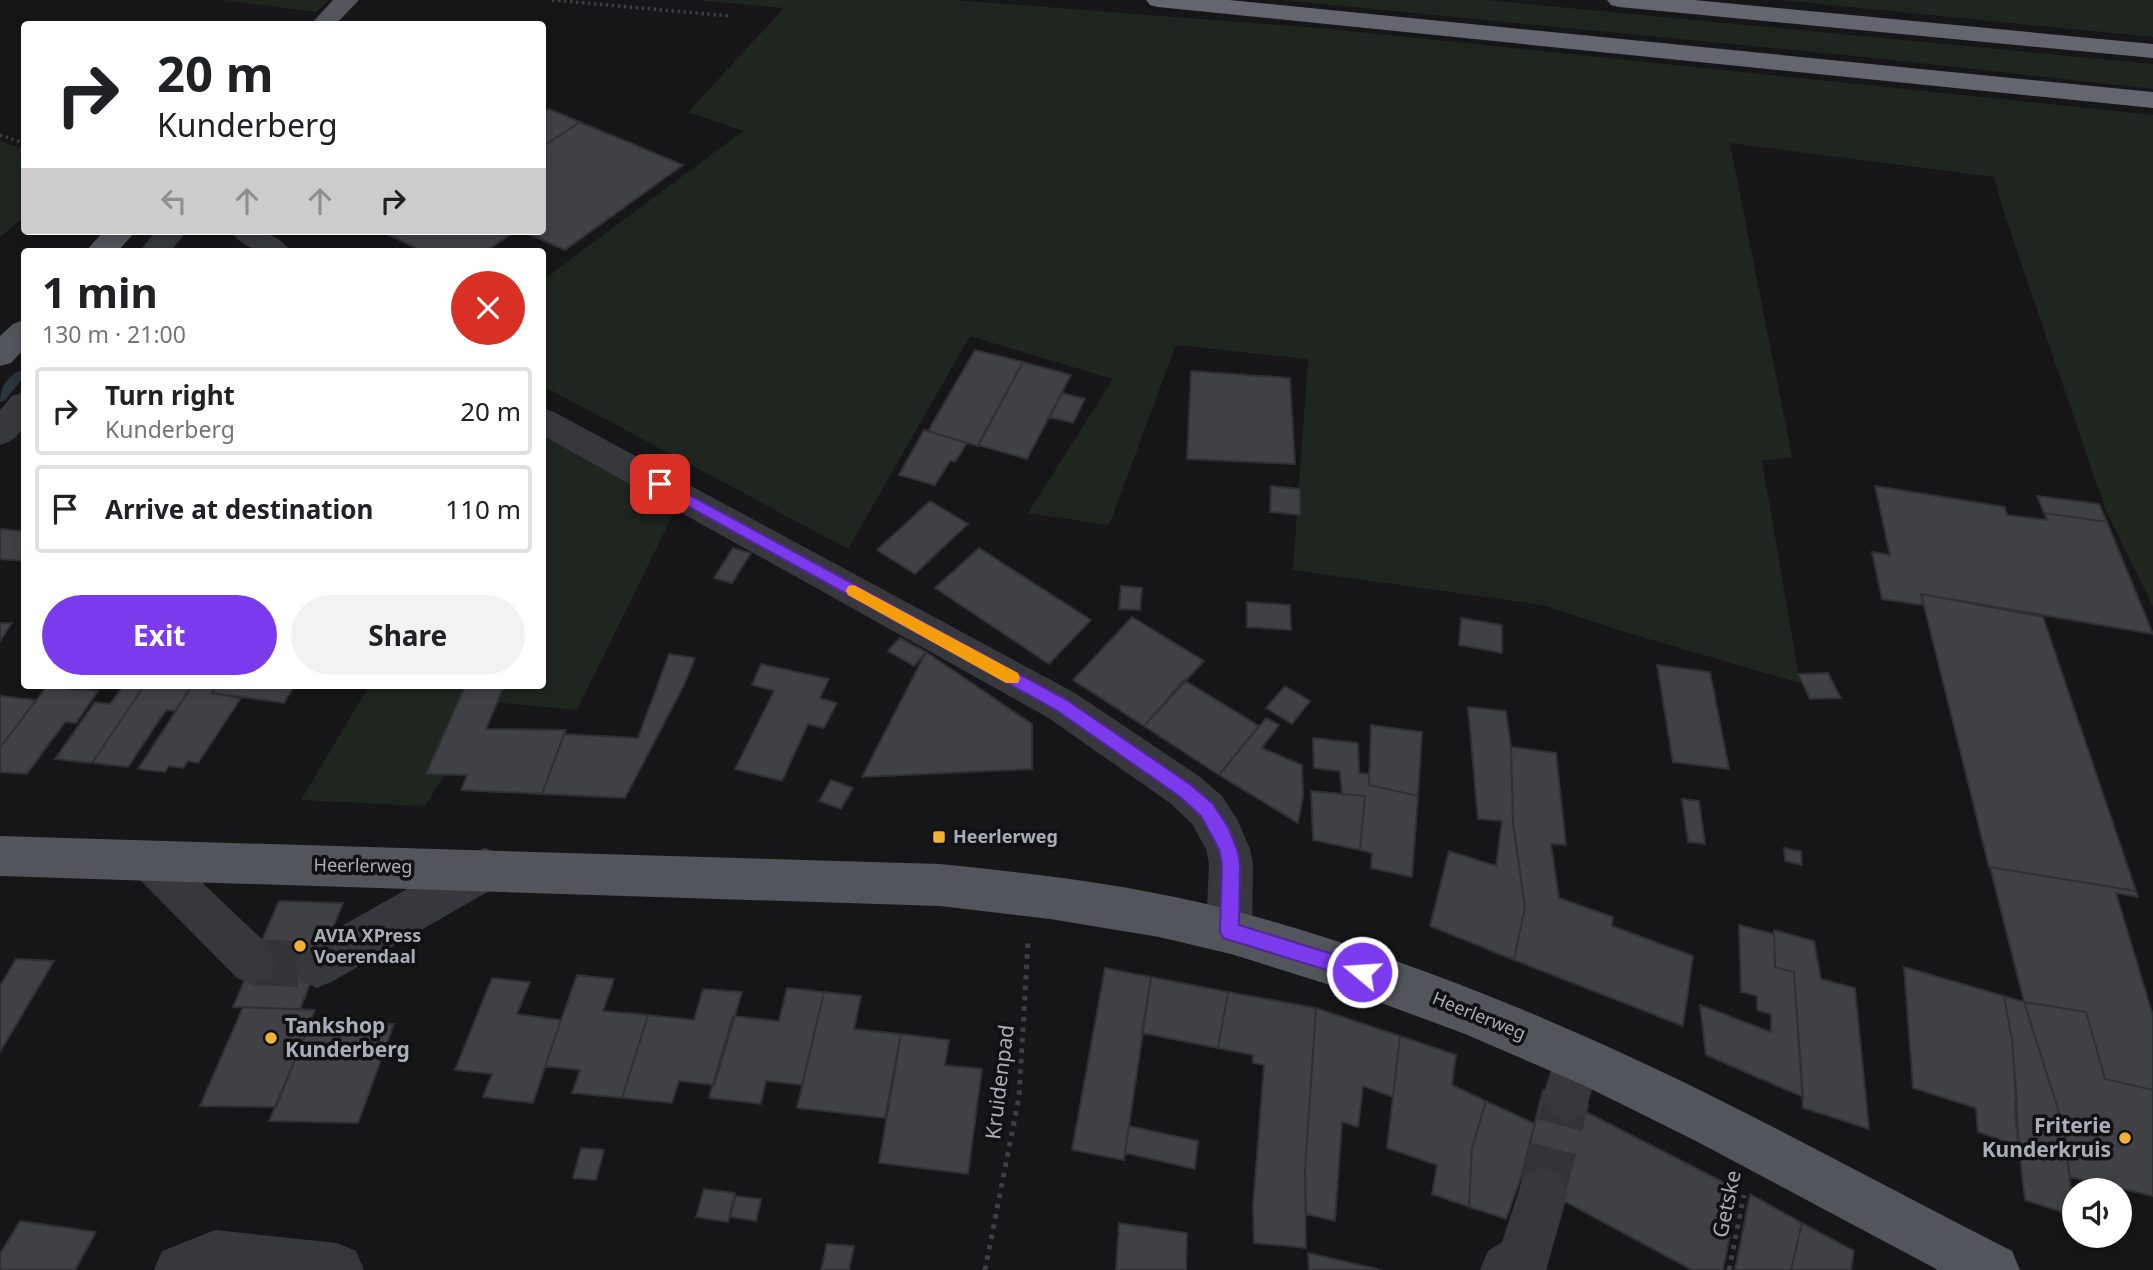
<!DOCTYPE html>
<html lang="en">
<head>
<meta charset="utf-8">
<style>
	body { margin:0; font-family:"Noto Sans",sans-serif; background:#f2f2f2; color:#202124; height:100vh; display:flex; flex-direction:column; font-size:26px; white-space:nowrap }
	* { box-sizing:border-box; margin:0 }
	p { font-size:23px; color:#757577 }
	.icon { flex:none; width:38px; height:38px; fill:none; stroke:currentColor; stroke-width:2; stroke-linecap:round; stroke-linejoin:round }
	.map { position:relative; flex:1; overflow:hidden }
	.side { position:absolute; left:21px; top:248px; width:525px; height:441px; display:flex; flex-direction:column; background:#fff; border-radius:7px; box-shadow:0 4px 10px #0003 }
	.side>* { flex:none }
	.banner { position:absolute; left:21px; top:21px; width:525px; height:214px; border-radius:7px; box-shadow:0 4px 10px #0003; background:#fff; color:#202124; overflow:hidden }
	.tools { position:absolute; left:2062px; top:1178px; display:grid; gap:14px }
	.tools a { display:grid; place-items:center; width:70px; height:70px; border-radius:50%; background:#fff; box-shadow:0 4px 10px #0003; font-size:35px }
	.pin { position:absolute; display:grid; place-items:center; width:60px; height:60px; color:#fff; margin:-30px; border-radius:14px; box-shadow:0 4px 10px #0006 }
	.me { position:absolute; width:77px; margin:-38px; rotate:288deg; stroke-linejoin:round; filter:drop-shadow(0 0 5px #0008) }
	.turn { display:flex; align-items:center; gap:24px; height:147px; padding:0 21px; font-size:32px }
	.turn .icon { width:91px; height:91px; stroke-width:2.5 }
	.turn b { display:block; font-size:49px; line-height:60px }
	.lanes { display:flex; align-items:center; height:66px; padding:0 21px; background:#0003; justify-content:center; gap:35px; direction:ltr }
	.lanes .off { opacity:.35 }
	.round { display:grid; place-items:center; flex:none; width:74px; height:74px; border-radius:37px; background:#f2f2f2 }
	.summary { display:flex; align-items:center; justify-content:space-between; height:119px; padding:0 21px }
	h1 { font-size:42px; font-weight:700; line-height:52px }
	.cta { display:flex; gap:14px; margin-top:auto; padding:14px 21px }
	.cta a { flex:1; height:80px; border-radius:42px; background:#7c3aed; color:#fff; font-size:28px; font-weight:700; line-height:80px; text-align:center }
	.cta a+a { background:#f2f2f2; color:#202124 }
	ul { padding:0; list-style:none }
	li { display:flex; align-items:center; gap:21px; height:88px; margin:0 14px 10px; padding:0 7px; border:4px solid #e0e0e0; border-radius:7px }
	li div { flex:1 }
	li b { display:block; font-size:26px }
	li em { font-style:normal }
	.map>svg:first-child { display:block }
	.green { fill:#1e261f }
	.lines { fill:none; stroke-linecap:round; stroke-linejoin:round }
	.stream { fill:#2c353c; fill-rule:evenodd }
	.building { fill:#404145; stroke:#303034; stroke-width:2 }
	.minor-tunnel { stroke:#333438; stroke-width:46; stroke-dasharray:46 24; stroke-linecap:butt }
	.path-far1 { stroke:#3d3f44; stroke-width:3.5; stroke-dasharray:2.5 3.5; stroke-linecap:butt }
	.path { stroke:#3d3f44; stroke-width:5; stroke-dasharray:4.5 6; stroke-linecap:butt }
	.minor { fill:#37383d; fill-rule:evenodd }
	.major { fill:#53555c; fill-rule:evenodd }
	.highway { fill:#63666e; fill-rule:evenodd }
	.route { fill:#7c3aed; stroke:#51269a; stroke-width:2 }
	.slow { fill:#f59e0b }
	.poi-dot { fill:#f2b134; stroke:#111113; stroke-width:2.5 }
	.labels { text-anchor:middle; stroke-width:7; stroke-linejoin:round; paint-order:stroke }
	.poi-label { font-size:18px; font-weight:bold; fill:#a8adb8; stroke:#111113; text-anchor:start }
	.street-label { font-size:18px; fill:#a8adb8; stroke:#111113 }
	.near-poi-label { font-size:21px; font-weight:bold; fill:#a8adb8; stroke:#111113; text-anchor:start }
	.near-street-label { font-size:21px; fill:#a8adb8; stroke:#111113 }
</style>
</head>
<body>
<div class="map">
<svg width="2153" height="1270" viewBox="0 0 2153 1270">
	<rect width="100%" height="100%" fill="#161618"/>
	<!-- green -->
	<path class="green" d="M 224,0 L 329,0 L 316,12 Z
		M 696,0 L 954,0 L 1331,29 L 2153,115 L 2153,606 L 2106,511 L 2003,210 L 1994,177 L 1730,143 L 1792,457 L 1762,461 L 1800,683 L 1628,633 L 1543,605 L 1293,570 L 1308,359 L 1176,345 L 1109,525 L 1028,513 L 1113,379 L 970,336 L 848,549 L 543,386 L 543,280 L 743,131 L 688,112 L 784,8 Z
		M 1281,0 L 1486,0 L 2153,64 L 2153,89 L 1855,56 Z
		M 1782,0 L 2153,0 L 2153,37 Z
		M 0,141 L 24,149 L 24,217 L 0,237 Z
		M 543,427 L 680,500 L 577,710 L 491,702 L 425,806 L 301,800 L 369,686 L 542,686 Z"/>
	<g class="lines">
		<!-- stream -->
		<path class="stream" d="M 19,371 L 23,372 L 23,378 L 4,401 L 0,402 C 0,389 6,377 19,371 Z"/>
	</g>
	<!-- building -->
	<path class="building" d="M 549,109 L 580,122 L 542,147 L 542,113 Z
		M 580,122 L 683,165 L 565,250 L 522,231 L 542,231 L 542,147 Z
		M 381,231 L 516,231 L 488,250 L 491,252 L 424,252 Z
		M 975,350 L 1023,362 L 978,446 L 928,431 Z
		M 1023,362 L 1071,375 L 1027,459 L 978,445 Z
		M 1191,371 L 1290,378 L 1295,464 L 1187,459 Z
		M 1062,393 L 1085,399 L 1073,423 L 1050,417 Z
		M 924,430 L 967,443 L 955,462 L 950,461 L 935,485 L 899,475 Z
		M 1271,486 L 1300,489 L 1300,515 L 1270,512 Z
		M 1875,486 L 2005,507 L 2007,515 L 2047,520 L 2044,513 L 2107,522 L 2153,634 L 1921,594 L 1923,605 L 1882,599 L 1872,552 L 1890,555 Z
		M 2037,496 L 2099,504 L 2107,522 L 2044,513 Z
		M 930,501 L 968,524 L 915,574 L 877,550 Z
		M 0,529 L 24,531 L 24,561 L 0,559 Z
		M 733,548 L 751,553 L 732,583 L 714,578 Z
		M 979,548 L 1091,620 L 1049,664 L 935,588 Z
		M 1121,586 L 1142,588 L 1140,610 L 1119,609 Z
		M 1921,594 L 2043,617 L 2136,891 L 1989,867 Z
		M 1247,602 L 1290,605 L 1291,630 L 1247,627 Z
		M 1132,617 L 1204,661 L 1144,726 L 1073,680 Z
		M 1461,618 L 1502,625 L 1502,653 L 1459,645 Z
		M 0,623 L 12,623 L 0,641 Z
		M 900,638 L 926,652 L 914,666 L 888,651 Z
		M 926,652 L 1032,724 L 1032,769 L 862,777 Z
		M 669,654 L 695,658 L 684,685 L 625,798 L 542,794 L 564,734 L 638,738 Z
		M 761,664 L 829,679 L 820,698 L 837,703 L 824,728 L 808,724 L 782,781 L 735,769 L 774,691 L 752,685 Z
		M 1657,665 L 1710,672 L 1729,769 L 1673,762 Z
		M 1828,673 L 1841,698 L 1810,699 L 1798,674 Z
		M 1184,680 L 1259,726 L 1219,775 L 1144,726 Z
		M 47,686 L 72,686 L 70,689 L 98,691 L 76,723 L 65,722 L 27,774 L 0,772 L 0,748 Z
		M 123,686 L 144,686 L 92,763 L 55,759 L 95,702 L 110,704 Z
		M 144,686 L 192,686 L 175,711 L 166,710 L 128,767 L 92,763 Z
		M 192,686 L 217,686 L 212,693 L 241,698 L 198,763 L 188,761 L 183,768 L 169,766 L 165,772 L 138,769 Z
		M 217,686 L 294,686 L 284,703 L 212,693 Z
		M 465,686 L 504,686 L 486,729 L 566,730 L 542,794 L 461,790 L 467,775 L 426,774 Z
		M 1285,686 L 1310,701 L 1292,724 L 1266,708 Z
		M 0,696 L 36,700 L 0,748 Z
		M 1468,707 L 1506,711 L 1511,747 L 1513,823 L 1525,907 L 1514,960 L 1430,926 L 1449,851 L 1496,866 L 1502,821 L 1478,819 Z
		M 1266,718 L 1279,725 L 1262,748 L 1302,765 L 1303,796 L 1298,823 L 1219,775 Z
		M 1371,725 L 1422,732 L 1418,796 L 1369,785 Z
		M 1313,738 L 1358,743 L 1359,773 L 1369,774 L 1369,785 L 1418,796 L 1412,877 L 1371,868 L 1372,853 L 1360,850 L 1365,796 L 1342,794 L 1340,771 L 1314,768 Z
		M 1511,747 L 1556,753 L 1566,845 L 1551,844 L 1559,898 L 1613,917 L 1612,926 L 1693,956 L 1683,1026 L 1514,960 L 1525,907 L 1513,823 Z
		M 831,780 L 853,788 L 841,809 L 819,801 Z
		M 1311,791 L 1365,796 L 1360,850 L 1313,840 Z
		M 1682,799 L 1699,801 L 1705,844 L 1688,842 Z
		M 1784,848 L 1801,851 L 1802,865 L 1785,861 Z
		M 1990,867 L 2136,891 L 2138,897 L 2116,893 L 2153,1016 L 2153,1090 L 2105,1079 L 2086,1012 L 2024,1002 Z
		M 279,901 L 343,903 L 300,1009 L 233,1007 Z
		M 1739,925 L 1774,934 L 1775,967 L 1794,972 L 1803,1097 L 1706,1055 L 1700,1005 L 1771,1032 L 1771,1014 L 1757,1010 L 1757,996 L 1741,992 Z
		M 1774,930 L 1814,941 L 1821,979 L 1855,988 L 1869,1129 L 1803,1108 L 1794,972 L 1775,967 Z
		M 16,959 L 54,961 L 0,1052 L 0,986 Z
		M 1904,967 L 2004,996 L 2012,1040 L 2019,1146 L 1978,1132 L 1976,1108 L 1913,1088 Z
		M 1105,968 L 1151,977 L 1124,1160 L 1072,1150 Z
		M 577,975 L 614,979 L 603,1011 L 648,1015 L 622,1098 L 572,1093 L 580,1070 L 545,1066 Z
		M 1151,977 L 1228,992 L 1218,1048 L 1142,1033 Z
		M 492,978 L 530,982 L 517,1014 L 561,1020 L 533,1103 L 483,1097 L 492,1074 L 455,1070 Z
		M 787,988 L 824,992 L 802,1085 L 766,1081 L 761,1104 L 709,1098 L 733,1016 L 779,1021 Z
		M 703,989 L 742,992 L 714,1085 L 679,1081 L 672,1103 L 622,1098 L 648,1015 L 694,1020 Z
		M 824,992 L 861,996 L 854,1029 L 901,1034 L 885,1118 L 797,1108 Z
		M 1228,992 L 1316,1008 L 1305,1171 L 1306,1248 L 1254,1243 L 1253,1206 L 1264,1065 L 1253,1063 L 1253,1055 L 1218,1048 Z
		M 2004,996 L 2024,1002 L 2063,1125 L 2074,1216 L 2025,1200 L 2016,1122 L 2015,1102 L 2017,1103 L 2012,1040 Z
		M 2024,1002 L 2086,1012 L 2105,1079 L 2153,1090 L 2153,1196 L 2070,1177 L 2063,1125 Z
		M 243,1007 L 315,1010 L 276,1107 L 200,1106 Z
		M 1316,1008 L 1400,1036 L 1393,1097 L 1363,1086 L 1358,1127 L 1342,1122 L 1335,1221 L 1306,1214 L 1305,1171 Z
		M 311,1022 L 394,1024 L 358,1123 L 269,1121 Z
		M 901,1034 L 949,1040 L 945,1065 L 982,1069 L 968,1174 L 879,1163 Z
		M 1400,1036 L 1456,1055 L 1452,1085 L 1486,1101 L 1472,1148 L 1469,1207 L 1432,1194 L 1437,1165 L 1387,1148 Z
		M 1543,1090 L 1739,1190 L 1723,1270 L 1692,1270 L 1521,1178 Z
		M 1486,1101 L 1535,1124 L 1521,1178 L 1506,1219 L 1469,1207 L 1472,1148 Z
		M 1129,1126 L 1198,1141 L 1195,1169 L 1125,1153 Z
		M 581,1148 L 604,1150 L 596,1180 L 573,1178 Z
		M 704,1189 L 735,1193 L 728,1222 L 696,1217 Z
		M 1750,1194 L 1802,1223 L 1791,1270 L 1735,1270 Z
		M 736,1196 L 761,1199 L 756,1221 L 730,1217 Z
		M 20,1221 L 96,1232 L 75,1270 L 0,1270 L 0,1254 Z
		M 1119,1223 L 1187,1233 L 1186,1270 L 1116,1270 Z
		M 1802,1223 L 1854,1251 L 1851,1270 L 1791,1270 Z
		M 827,1244 L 854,1246 L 849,1270 L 821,1270 Z
		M 1308,1253 L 1382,1270 L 1309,1270 Z"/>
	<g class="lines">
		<!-- minor-tunnel -->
		<path class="minor-tunnel" d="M 253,962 L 317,965
			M 1542,1193 L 1567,1098"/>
		<!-- path-far1 -->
		<path class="path-far1" d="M 552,0 L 730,16
			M 0,135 L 24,143"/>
		<!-- path -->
		<path class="path" d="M 985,1270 L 1019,1097 L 1028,942
			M 1729,1270 L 1744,1195"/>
		<!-- minor -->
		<path class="minor" d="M 156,231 L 187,231 L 170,252 L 139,252 Z
			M 231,231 C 255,231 276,230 291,252 C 267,252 246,253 231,231 Z
			M 24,392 C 26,417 28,437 0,445 L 0,410 L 12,396 Z
			M 542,408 L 554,412 L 1075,693 L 1200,777 L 1222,796 L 1237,819 L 1250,849 L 1253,864 L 1252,932 L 1245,947 L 1229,954 L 1213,947 L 1206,932 L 1209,864 L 1206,849 L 1192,824 L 1170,803 L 1047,717 L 542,435 Z
			M 150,841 L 165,847 L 269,946 L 276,962 L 269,978 L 253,985 L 237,978 L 135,875 L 128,861 L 135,847 Z
			M 485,848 L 501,854 L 507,869 L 501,884 L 333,981 L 317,988 L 301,981 L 294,965 L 301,949 L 469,854 Z
			M 1578,1034 L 1595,1041 L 1602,1058 L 1584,1115 L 1567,1123 L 1550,1115 L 1542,1098 L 1561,1041 Z
			M 1542,1167 L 1560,1175 L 1568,1193 L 1546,1270 L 1480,1270 L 1488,1251 L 1502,1242 L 1524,1175 Z
			M 215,1230 L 337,1243 L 356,1251 L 364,1270 L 154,1270 L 162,1251 Z"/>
		<!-- major -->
		<path class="major" d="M 333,0 L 359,0 L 336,24 L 311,24 Z
			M 104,231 L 136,231 L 117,252 L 85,252 Z
			M 24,320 L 24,349 L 11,363 L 0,366 L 0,336 L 13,324 Z
			M 0,836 L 940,864 C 1038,874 1135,885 1231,910 C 1383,950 1531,1009 1673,1077 C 1787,1132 1899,1194 2012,1251 L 2020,1270 L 1938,1270 L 1696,1141 L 1583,1085 L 1465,1034 L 1349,991 L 1231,954 L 1159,937 L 1050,919 L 940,906 L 0,876 Z"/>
		<!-- highway -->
		<path class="highway" d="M 1146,0 L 1229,0 L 2153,92 L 2153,108 L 1158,7 L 1150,5 Z
			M 1607,0 L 1694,0 L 2153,44 L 2153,58 L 1619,7 L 1611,5 Z"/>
	</g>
	<!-- route -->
	<path class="route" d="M 660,479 L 1067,700 L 1191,785 L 1213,804 L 1228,827 L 1237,849 L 1240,864 L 1239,925 L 1368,965 L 1371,972 L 1368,978 L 1362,981 L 1223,938 L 1220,932 L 1222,864 L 1219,849 L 1201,816 L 1179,796 L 1056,710 L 655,488 L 653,484 Z"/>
	<!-- slow -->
	<path class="slow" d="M 854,585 L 1018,673 L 1020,678 L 1018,683 L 1006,683 L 848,595 L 846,591 L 848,586 Z"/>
	<!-- markers -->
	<g class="poi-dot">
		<rect x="932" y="830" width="14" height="14" rx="3.5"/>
		<circle cx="300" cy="946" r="7"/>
		<circle cx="271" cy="1038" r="7"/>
		<circle cx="2125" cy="1138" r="7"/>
	</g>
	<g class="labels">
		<!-- poi labels -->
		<g class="poi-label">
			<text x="953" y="843">Heerlerweg</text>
			<text x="314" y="942">AVIA XPress<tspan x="314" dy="21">Voerendaal</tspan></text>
		</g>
		<!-- street labels -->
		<g class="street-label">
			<text transform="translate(363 866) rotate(1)" y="6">Heerlerweg</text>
			<text transform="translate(1479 1016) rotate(22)" y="6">Heerlerweg</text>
		</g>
		<!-- near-poi labels -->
		<g class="near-poi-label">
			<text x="285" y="1033">Tankshop<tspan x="285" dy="24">Kunderberg</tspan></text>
			<text x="2111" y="1133" text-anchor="end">Friterie<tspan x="2111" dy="24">Kunderkruis</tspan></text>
		</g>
		<!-- near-street labels -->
		<g class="near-street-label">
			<text transform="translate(1000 1082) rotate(-83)" y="7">Kruidenpad</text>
			<text transform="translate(1727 1204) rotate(-78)" y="7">Getske</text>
		</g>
	</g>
</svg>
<div class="tools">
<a><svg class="icon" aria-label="sound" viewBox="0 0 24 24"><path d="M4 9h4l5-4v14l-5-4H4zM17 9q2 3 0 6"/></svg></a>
</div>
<div class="pin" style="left:660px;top:484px;background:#d93025"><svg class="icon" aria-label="arrive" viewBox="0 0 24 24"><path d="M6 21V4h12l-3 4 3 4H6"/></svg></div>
<svg class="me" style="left:1362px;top:972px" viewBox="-20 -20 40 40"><circle r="17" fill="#7c3aed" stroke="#fff" stroke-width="3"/><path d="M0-11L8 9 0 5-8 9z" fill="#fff"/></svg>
<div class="banner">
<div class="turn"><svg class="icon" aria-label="right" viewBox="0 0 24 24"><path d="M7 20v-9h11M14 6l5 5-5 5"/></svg><div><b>20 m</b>Kunderberg</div></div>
<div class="lanes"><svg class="icon off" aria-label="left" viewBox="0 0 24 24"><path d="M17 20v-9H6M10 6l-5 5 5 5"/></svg><svg class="icon off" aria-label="ahead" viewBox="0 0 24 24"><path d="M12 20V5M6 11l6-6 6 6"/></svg><svg class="icon off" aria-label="ahead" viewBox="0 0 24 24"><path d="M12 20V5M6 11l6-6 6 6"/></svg><svg class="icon" aria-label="right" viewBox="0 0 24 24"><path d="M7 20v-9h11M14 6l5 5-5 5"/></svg></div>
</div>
<section class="side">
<div class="summary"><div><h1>1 min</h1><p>130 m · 21:00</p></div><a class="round" style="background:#d93025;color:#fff"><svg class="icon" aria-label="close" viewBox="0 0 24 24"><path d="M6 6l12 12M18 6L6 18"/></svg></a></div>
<ul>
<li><svg class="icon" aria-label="right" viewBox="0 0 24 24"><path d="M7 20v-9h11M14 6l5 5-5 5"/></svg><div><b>Turn right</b><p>Kunderberg</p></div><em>20 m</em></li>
<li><svg class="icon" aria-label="arrive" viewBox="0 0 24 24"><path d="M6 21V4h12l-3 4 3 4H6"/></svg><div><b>Arrive at destination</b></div><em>110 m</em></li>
</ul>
<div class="cta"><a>Exit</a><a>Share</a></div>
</section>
</div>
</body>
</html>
